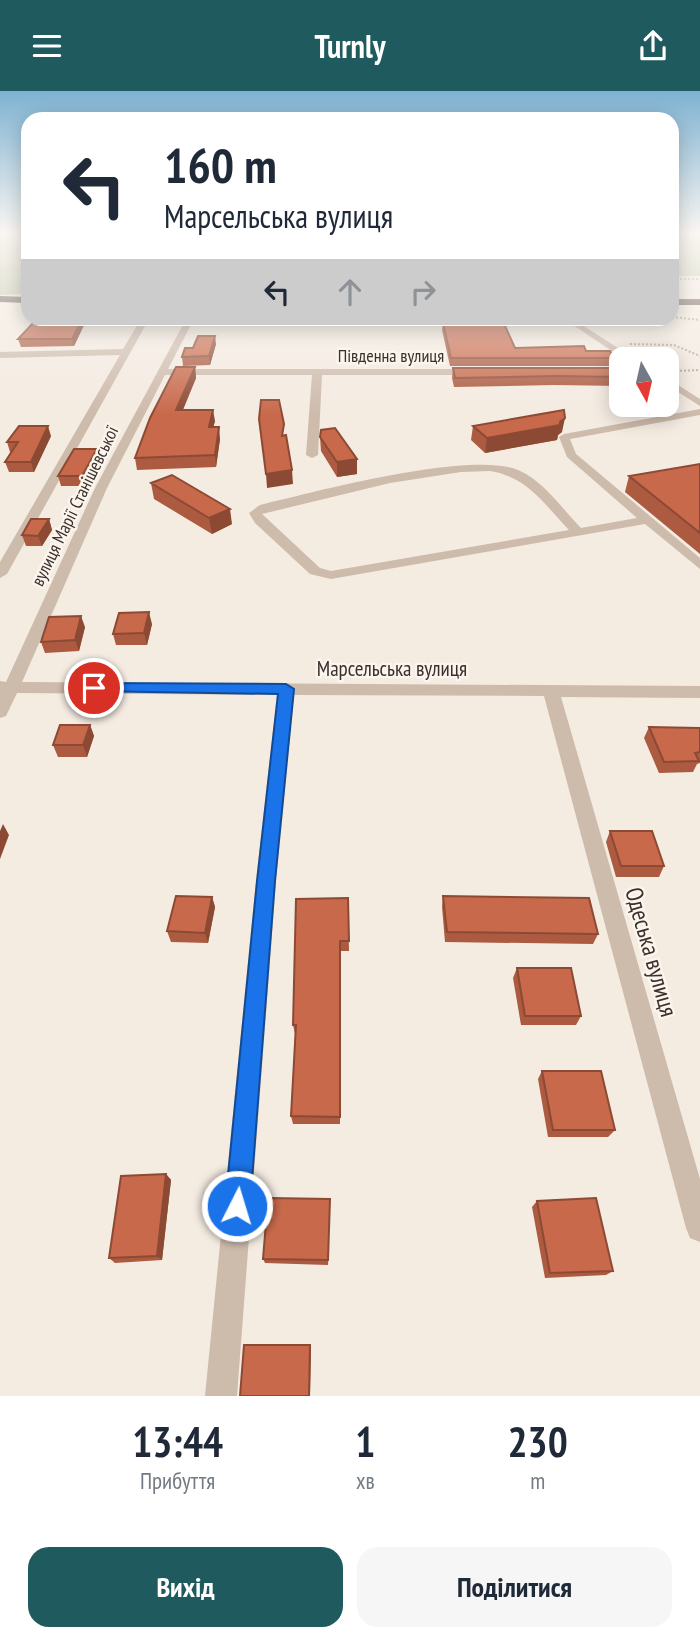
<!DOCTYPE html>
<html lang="uk">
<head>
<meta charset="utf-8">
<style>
	body { margin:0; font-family:"PT Sans Narrow",sans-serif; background:#f6f6f7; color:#1f2937; height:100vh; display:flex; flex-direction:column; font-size:26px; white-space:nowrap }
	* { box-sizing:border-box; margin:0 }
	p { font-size:23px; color:#747a83 }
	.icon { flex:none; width:38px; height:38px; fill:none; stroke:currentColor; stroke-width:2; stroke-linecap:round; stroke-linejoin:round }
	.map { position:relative; height:1305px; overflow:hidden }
	.drawer { display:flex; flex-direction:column; background:#fff; flex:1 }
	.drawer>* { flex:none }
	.guide { position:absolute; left:21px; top:21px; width:658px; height:214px; border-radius:21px; box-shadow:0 4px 18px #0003; background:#fff; color:#1f2937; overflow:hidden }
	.needle { width:46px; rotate:172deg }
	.tools { position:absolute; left:609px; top:256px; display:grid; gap:14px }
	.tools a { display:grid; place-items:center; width:70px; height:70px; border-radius:14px; background:#fff; box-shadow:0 4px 18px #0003; font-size:35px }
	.pin { position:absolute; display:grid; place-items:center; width:60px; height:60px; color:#fff; margin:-30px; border:4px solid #fff; border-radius:50%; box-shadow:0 2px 7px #0007 }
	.me { position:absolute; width:77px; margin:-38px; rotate:5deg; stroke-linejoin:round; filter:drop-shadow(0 0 5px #0008) }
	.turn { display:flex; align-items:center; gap:24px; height:147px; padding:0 28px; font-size:32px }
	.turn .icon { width:91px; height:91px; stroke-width:2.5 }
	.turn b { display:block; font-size:49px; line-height:60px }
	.lanes { display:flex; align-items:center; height:66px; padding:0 28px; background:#0003; justify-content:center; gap:35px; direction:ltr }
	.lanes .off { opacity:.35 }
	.eta { display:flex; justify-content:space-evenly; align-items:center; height:119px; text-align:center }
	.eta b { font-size:42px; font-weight:700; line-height:49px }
	.action { display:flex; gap:14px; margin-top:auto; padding:14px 28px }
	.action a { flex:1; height:80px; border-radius:21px; background:#1f5a5e; color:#fff; font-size:28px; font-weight:700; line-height:80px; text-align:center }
	.action a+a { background:#f6f6f7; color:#1f2937 }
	header { display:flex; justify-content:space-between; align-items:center; height:91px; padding:0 28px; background:#1f5a5e; color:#fff; font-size:32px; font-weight:700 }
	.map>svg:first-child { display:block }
	.green { fill:#b8c4a0 }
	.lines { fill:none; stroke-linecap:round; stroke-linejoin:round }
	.path { stroke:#b9a596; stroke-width:2; stroke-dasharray:2 2; stroke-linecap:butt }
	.minor { fill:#cdbbac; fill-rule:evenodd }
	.highway { fill:#5c4a42; fill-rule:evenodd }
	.wall { fill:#ac5a40 }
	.shaded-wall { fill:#8c4a34 }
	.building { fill:#c8694b; stroke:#8c4a34; stroke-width:2 }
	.route { fill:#1a73e8; stroke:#114b97; stroke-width:2 }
	.labels { text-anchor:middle; stroke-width:5; stroke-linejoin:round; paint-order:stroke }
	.far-street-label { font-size:18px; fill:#3b302b; stroke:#fbf5ee }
	.street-label { font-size:21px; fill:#3b302b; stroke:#fbf5ee }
	.near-street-label { font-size:24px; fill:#3b302b; stroke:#fbf5ee }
</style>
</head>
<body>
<header><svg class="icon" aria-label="menu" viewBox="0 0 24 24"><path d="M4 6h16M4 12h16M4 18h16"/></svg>Turnly<svg class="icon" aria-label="share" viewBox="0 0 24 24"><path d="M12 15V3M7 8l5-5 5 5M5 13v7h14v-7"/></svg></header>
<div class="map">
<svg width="700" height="1305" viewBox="0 0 700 1305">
	<rect width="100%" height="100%" fill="#f4ebe1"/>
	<!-- green -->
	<path class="green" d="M 0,141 L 28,141 L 28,203 L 0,204 Z
		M 672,141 L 700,141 L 700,185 L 672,185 Z"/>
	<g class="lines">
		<!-- path -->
		<path class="path" d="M 672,150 L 700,151
			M 0,163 L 28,157
			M 0,180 L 28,177
			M 672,188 L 700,188
			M 672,226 L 700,229
			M 593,230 L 619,228
			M 630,253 L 674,254 L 700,265
			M 676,280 L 700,279"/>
		<!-- minor -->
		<path class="minor" d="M 141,228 L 149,228 L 7,483 L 0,487 L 0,471 L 120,264 L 0,267 L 0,261 L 123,258 Z
			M 186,228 L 194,228 L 168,278 L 474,278 L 479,281 L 474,284 L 322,284 L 318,364 L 312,367 L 306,364 L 312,284 L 165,284 L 107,397 L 22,591 L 700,595 L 700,607 L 561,606 L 700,1088 L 700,1151 L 690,1147 L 686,1137 L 544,605 L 294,604 L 276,790 L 237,1305 L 205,1305 L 256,790 L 277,604 L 17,602 L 6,625 L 0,627 L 0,590 L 6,591 L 95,397 Z
			M 564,228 L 573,228 L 635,268 L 624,268 Z
			M 667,287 L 700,308 L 700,315 L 667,294 Z
			M 700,318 L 700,324 L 570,348 L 576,363 L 700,467 L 700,478 L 645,433 L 331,488 L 310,483 L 255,432 L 249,422 L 260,414 C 313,401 471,359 518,379 C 544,390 562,418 581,437 L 637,427 L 567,366 L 559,346 L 564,343 ZM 490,380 C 528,386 544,413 569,439 L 331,480 L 320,477 L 262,423 L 390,392 L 461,381 Z"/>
		<!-- highway -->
		<path class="highway" d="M 0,205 L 28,206 L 28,212 L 0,211 Z
			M 672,208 L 700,208 L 700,214 L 672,214 Z"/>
	</g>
	<!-- wall -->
	<path class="wall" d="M 37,228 L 84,228 L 85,232 L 74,255 L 21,256 L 18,248 Z
		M 476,228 L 515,257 L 586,260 L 615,267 L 613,275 L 450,275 L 442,239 L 443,232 L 476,232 Z
		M 216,253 L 210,274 L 183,275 L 182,266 L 193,257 Z
		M 195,276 L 196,287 L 183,319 L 215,330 L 213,336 L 220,348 L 216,376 L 137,379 L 135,367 Z
		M 453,277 L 621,277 L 621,295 L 554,294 L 454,296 L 452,287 Z
		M 473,335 L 562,341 L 558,344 L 557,349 L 485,362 L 471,349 Z
		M 51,345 L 34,381 L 9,381 L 5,371 L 12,361 L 10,361 L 7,351 Z
		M 320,346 L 357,368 L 357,383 L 337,386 L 321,360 Z
		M 97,358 L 99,368 L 85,395 L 61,395 L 58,385 Z
		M 700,373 L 700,463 L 625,401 L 629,385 Z
		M 151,392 L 232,433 L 212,443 L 154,408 Z
		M 49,428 L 52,439 L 42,455 L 26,455 L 22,444 Z
		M 152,533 L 147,554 L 116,554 L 113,543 Z
		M 85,536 L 79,560 L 45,562 L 41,551 Z
		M 90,634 L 94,645 L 87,666 L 58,666 L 53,654 Z
		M 649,636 L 700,637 L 700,672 L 697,673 L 693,681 L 659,682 L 644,647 Z
		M 610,740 L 664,775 L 659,786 L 616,786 L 606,751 Z
		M 443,805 L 598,843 L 593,853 L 445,851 L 442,816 Z
		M 212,806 L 215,816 L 208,852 L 171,851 L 167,840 Z
		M 348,807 L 349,860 L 340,860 L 340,1033 L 293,1033 L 291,1025 L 295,943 L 293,934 Z
		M 517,877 L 581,925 L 576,934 L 521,934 L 513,887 Z
		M 542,980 L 615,1039 L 608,1046 L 548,1046 L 538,988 Z
		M 166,1083 L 171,1089 L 162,1169 L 115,1172 L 109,1167 Z
		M 330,1108 L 328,1174 L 265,1172 L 263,1168 Z
		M 537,1110 L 613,1180 L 606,1184 L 545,1187 L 532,1116 Z"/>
	<!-- shaded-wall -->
	<path class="shaded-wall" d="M 82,228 L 84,228 L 85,232 L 74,255 L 72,248 Z
		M 215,245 L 216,253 L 210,274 L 209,265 Z
		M 195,276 L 196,287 L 178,330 L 176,319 Z
		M 213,319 L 215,330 L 210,348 L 209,336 Z
		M 565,327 L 562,341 L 558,344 L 557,349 L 485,362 L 487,347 L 560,331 Z
		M 48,335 L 51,345 L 34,381 L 31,371 Z
		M 219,336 L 220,348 L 216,376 L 215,364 Z
		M 97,358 L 99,368 L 85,395 L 82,385 Z
		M 357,368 L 357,383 L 337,386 L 337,371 Z
		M 292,379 L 293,393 L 267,397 L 266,383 Z
		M 230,418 L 232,433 L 212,443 L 209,427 Z
		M 49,428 L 52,439 L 42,455 L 38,445 Z
		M 149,521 L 152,533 L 147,554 L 144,542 Z
		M 81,525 L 85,536 L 79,560 L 75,549 Z
		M 90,634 L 94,645 L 87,666 L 83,654 Z
		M 3,733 L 9,744 L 0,768 L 0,740 Z
		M 212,806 L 215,816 L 208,852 L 205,842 Z
		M 166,1083 L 171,1089 L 162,1169 L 157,1165 Z
		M 310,1254 L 311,1257 L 310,1305 L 309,1305 Z"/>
	<!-- building -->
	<path class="building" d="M 37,228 L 82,228 L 72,248 L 18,248 Z
		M 477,228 L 502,228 L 515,257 L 584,255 L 586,260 L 610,260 L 615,267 L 451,267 L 443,232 L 478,232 Z
		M 198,245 L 215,245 L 209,265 L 182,266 L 185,257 L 193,257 Z
		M 176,276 L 195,276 L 176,319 L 213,319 L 209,336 L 219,336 L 215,364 L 135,367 L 150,327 Z
		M 453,277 L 621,277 L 621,286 L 556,285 L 455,287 Z
		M 261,309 L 279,309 L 284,333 L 282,345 L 286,344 L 292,379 L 266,383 L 259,328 Z
		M 564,319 L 565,327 L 560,331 L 560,334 L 487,347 L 473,335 Z
		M 19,335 L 48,335 L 31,371 L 5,371 L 18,351 L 7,351 Z
		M 335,337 L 357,368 L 337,371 L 320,346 L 321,339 Z
		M 74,358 L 97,358 L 82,385 L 58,385 Z
		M 700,373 L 700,442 L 629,385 Z
		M 172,384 L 230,418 L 209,427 L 151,392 Z
		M 31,428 L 49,428 L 38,445 L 22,444 Z
		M 149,521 L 144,542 L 113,543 L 119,522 Z
		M 81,525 L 75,549 L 41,551 L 49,526 Z
		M 60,634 L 90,634 L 83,654 L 53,654 Z
		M 649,636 L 700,637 L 700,661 L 695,662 L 699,670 L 664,671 Z
		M 610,740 L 652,740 L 664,775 L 621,775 Z
		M 176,805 L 212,806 L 205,842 L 167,840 Z
		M 443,805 L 589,807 L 598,843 L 447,841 Z
		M 348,807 L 349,850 L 340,850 L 340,1026 L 291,1025 L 296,934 L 293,934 L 296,808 Z
		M 517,877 L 571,877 L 581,925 L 525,925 Z
		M 542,980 L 601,980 L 615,1039 L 553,1039 Z
		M 166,1083 L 157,1165 L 109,1167 L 121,1085 Z
		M 268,1107 L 330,1108 L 328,1169 L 263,1168 Z
		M 596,1107 L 613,1180 L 550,1182 L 537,1110 Z
		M 244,1254 L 310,1254 L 309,1305 L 240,1305 Z"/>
	<!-- sky -->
	<linearGradient id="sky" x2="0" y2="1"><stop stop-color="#7eb2d2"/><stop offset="0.44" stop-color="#faf6f2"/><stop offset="1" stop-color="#faf6f2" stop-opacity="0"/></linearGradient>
	<rect width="700" height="324" fill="url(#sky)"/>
	<!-- route -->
	<path class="route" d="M 94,592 L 286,593 L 294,598 L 275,790 L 250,1115 L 246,1124 L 237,1128 L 228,1124 L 225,1115 L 257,790 L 278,603 L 89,600 L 87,597 L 89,593 Z"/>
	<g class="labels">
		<!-- far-street labels -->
		<g class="far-street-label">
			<text x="391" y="271">Південна вулиця</text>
			<text transform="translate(75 415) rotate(-64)" y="6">вулиця Марії Станішевської</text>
		</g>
		<!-- street labels -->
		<g class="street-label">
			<text x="392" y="585">Марсельська вулиця</text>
		</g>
		<!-- near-street labels -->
		<g class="near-street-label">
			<text transform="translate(651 861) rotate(74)" y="8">Одеська вулиця</text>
		</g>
	</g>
</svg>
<div class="tools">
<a><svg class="needle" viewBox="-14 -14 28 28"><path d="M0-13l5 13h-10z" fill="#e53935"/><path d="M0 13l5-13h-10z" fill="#747a83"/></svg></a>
</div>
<div class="pin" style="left:94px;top:597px;background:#d93025"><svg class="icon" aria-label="arrive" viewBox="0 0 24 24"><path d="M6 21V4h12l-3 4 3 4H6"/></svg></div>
<svg class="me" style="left:237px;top:1115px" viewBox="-20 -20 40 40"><circle r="17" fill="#1a73e8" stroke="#fff" stroke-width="3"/><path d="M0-11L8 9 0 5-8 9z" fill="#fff"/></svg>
<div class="guide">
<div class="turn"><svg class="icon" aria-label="left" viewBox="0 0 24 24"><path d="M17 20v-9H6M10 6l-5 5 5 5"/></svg><div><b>160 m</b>Марсельська вулиця</div></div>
<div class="lanes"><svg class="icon" aria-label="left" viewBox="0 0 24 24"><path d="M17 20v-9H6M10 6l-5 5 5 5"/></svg><svg class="icon off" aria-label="ahead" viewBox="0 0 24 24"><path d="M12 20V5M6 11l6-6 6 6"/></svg><svg class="icon off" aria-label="right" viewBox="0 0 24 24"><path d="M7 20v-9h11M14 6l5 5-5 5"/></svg></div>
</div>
</div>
<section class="drawer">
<div class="eta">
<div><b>13:44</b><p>Прибуття</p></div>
<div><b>1</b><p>хв</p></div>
<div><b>230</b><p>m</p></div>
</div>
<div class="action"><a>Вихід</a><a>Поділитися</a></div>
</section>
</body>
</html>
